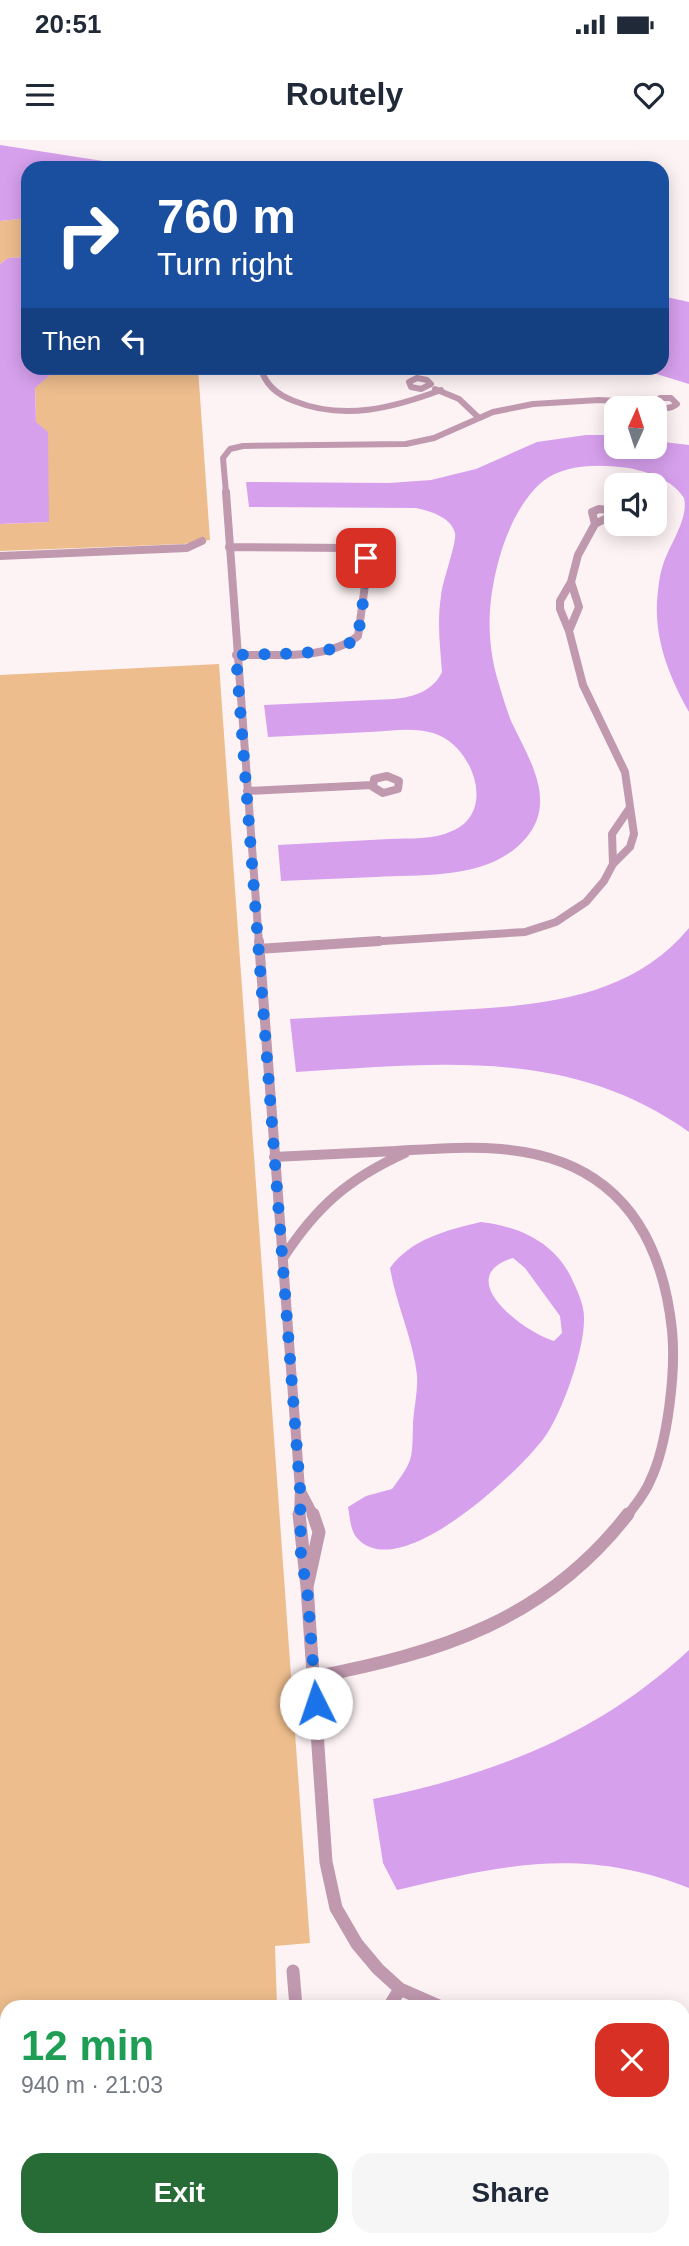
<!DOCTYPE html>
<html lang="en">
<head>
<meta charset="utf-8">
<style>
	body { margin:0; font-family:Helvetica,sans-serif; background:#f6f6f7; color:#1f2937; height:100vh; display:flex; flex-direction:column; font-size:26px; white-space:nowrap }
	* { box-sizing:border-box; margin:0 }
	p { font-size:23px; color:#747a83 }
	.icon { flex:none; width:38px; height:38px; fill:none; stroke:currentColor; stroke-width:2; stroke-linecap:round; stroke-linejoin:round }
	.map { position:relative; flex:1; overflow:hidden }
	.details { position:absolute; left:0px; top:1860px; width:690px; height:247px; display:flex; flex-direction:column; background:#fff; border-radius:21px 21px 0 0; box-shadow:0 4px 18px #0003 }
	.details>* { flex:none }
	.top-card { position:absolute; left:21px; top:21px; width:648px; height:214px; border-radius:21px; box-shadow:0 4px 18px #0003; background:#1a4fa0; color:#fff; overflow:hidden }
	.needle { width:46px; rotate:3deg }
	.controls { position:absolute; left:604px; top:256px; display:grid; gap:14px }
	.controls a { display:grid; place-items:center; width:63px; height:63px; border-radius:14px; background:#fff; box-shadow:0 4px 18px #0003; font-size:35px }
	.pin { position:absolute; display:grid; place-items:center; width:60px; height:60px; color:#fff; margin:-30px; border-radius:14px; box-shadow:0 4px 10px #0006 }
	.me { position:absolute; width:77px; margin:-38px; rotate:356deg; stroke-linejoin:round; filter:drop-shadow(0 0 5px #0008) }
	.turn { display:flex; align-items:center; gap:24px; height:147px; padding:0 21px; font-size:32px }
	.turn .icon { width:91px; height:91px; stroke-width:2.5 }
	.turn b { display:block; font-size:49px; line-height:60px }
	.then { display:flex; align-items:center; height:66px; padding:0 21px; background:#0003; gap:14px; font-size:26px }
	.round { display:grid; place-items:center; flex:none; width:74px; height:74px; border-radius:21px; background:#f6f6f7 }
	.overview { display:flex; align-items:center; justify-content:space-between; height:119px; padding:0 21px }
	h1 { font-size:42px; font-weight:800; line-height:52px; color:#1e9e55 }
	.action { display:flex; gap:14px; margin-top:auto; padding:14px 21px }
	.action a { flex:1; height:80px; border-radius:21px; background:#276c37; color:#fff; font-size:28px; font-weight:800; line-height:80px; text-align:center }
	.action a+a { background:#f6f6f7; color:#1f2937 }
	.status { display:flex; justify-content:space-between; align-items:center; height:49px; padding:0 35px; background:#fff; direction:ltr }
	.status svg { height:19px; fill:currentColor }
	header { display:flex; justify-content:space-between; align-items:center; height:91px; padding:0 21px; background:#fff; font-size:32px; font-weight:800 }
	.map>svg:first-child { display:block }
	.green { fill:#eebd8d }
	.water { fill:#d7a0ed; fill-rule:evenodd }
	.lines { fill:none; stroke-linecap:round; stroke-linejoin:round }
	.street-far3 { stroke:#c099af; stroke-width:6 }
	.street-far2 { stroke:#c099af; stroke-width:8 }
	.street-far1 { stroke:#c099af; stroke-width:10 }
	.street { stroke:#c099af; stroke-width:13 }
	.route { stroke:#1a73e8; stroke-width:12; stroke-dasharray:0 21.6 }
</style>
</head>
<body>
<div class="status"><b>20:51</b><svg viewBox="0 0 49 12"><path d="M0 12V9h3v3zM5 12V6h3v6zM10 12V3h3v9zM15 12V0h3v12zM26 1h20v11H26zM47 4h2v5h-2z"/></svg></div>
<header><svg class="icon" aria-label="menu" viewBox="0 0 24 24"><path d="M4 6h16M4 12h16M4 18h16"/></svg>Routely<svg class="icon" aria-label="heart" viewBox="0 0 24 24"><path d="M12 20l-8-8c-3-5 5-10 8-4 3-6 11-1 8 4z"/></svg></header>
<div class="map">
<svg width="689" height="2106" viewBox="0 0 689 2106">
	<rect width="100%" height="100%" fill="#fef3f4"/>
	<!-- green -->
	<path class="green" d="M 28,78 L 28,117 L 8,118 L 0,124 L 0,81 Z
		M 49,228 L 198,228 L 210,400 L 184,404 L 0,411 L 0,384 L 49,382 L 36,283 L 35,247 L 49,236 Z
		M 219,524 L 310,1803 L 275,1806 L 277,1867 L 7,1867 L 7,2100 L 286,2100 L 286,2106 L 0,2106 L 0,535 Z"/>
	<!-- water -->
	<path class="water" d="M 0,5 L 148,28 L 28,28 L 28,78 L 0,81 Z
		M 28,117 L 28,228 L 49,228 L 49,236 L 35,248 L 36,282 L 48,292 L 49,382 L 0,384 L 0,124 L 8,118 Z
		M 662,156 L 689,162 L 689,244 L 637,228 L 662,228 Z
		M 586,295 L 616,295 L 616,306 L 654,306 L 655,301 L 689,305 L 689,572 C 670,538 655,502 657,462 C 658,450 659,436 663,425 C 669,405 689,379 684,358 C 673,340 648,332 629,328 C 603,324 564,323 542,342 C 514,366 499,411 493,446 C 487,477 489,511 498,541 C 502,554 506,568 511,581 C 528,617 558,661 526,698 C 490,740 425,734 376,737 C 344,738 312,740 281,741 L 278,705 C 315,703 352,701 389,699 C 410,698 433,700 452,691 C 498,672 472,604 433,593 C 413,587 390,591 369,592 C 336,594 302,595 268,597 L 264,565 L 394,559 C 414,557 433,551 442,532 C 440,506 437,482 441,456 C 442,442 457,403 455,393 C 451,377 430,371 416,368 L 249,367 L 246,342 L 389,343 L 431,340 L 476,329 L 537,302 Z
		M 689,788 L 689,992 C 569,906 434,924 296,932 L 290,879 C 340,876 390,874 439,871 C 529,866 627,863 689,788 Z
		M 481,1082 C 518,1086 554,1102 571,1137 C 577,1150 584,1164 584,1178 C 585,1208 562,1274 544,1298 C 519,1332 399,1446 357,1398 C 350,1390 350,1377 348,1367 L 366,1356 L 392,1349 C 414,1320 412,1319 413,1284 C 414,1267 418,1251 417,1235 C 413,1199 396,1164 390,1128 C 411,1099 447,1090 481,1082 ZM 513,1118 L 525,1128 L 560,1176 L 562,1193 L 554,1201 C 523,1192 451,1137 513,1118 Z
		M 689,1510 L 689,1748 C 582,1706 504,1725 397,1750 L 383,1723 L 373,1659 C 493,1635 598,1595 689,1510 Z"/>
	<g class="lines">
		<!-- street-far3 -->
		<path class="street-far3" d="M 261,228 C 265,245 278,255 294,261 C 344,281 393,268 441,250
			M 417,238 L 427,240 L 431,244 L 421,249 L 411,247 L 409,242 Z
			M 435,249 L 459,259 L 478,277
			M 660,258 L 671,258 L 677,264 C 670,270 662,269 655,263 Z
			M 226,353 L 223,318 L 230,309 L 243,306 L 406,304 L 434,298 L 493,272 L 533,264 L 599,260 L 655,263"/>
		<!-- street-far2 -->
		<path class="street-far2" d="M 226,352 L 259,803
			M 599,369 L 609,370 L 613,375 L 595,384 L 592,372 Z
			M 229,407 L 349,408 L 363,414 L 368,423 L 358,496 C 326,521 274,514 236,515
			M 0,416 L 187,408 L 202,401
			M 569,491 L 579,467 L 571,442
			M 387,636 L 399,641 L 398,649 L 383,653 L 373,647 L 374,639 Z
			M 247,651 L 372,645
			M 613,724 L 612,694 L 629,669
			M 352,803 L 525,792 L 556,782 L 586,762 L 604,741 L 613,724 L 630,707 L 634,694 L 625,632 L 583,545 L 569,491 L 560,469 L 560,461 L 571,442 L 578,415 L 595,384"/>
		<!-- street-far1 -->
		<path class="street-far1" d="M 259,801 L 300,1349 L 299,1376
			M 258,809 L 379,801
			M 274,1017 C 315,1015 355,1013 396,1011 C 431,1009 466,1006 501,1009 C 611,1018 661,1087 672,1190 C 676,1230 668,1304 650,1341 C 645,1354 635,1365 627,1376
			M 283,1118 C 317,1066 348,1039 405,1013
			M 301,1351 L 314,1376"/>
		<!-- street -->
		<path class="street" d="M 299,1374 L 307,1447
			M 313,1374 L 319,1392 L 307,1447 L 326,1722 L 336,1768 L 357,1804 L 378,1829 L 400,1849 L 441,1867
			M 314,1537 C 440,1513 546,1480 628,1374
			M 293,1831 L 296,1867
			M 389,1867 L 400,1849
			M 682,1911 L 689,1916
			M 309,2100 L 309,2106
			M 355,2100 L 356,2106"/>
	</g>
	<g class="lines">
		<!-- route -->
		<path class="route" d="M 316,1563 L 307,1447 L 301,1420 L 300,1349 L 236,515 C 264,513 342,518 358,496 L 368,428 L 366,418"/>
	</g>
</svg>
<div class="controls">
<a><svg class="needle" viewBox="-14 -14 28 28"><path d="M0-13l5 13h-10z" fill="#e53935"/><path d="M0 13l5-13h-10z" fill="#747a83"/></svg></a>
<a><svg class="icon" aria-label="sound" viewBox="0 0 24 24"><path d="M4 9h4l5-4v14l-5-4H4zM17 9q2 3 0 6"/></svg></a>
</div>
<div class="pin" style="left:366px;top:418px;background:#d93025"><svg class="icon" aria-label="arrive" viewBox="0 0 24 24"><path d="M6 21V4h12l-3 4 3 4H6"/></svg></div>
<svg class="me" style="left:316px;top:1563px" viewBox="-20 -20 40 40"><circle r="19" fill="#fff"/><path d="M0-13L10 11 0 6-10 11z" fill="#1a73e8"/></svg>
<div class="top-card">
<div class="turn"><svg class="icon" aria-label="right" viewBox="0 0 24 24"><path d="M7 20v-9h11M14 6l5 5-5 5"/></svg><div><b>760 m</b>Turn right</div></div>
<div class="then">Then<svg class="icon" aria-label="left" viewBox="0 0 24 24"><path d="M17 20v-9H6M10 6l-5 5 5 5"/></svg></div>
</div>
<section class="details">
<div class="overview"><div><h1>12 min</h1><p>940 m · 21:03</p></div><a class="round" style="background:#d93025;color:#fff"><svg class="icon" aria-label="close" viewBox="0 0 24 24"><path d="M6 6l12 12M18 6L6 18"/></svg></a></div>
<div class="action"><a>Exit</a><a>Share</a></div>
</section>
</div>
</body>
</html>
